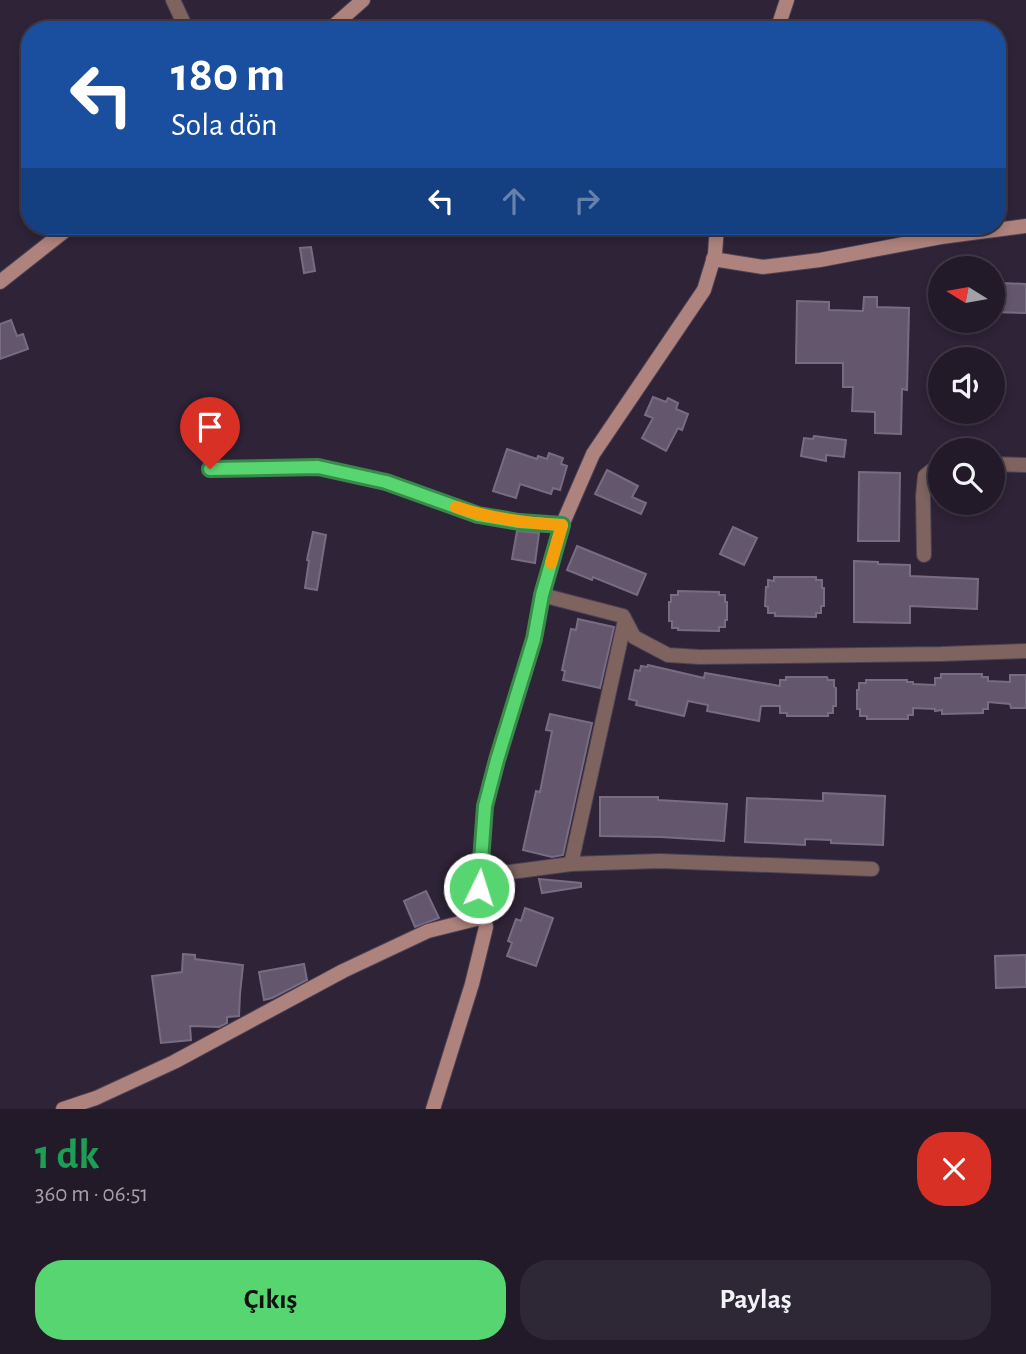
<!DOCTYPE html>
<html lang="tr">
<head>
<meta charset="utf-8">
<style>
	body { margin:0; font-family:"Alegreya Sans",sans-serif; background:#2e2735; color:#f1f3f6; height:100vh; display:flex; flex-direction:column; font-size:26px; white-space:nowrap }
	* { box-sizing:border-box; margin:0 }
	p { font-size:23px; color:#a2a1a8 }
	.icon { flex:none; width:38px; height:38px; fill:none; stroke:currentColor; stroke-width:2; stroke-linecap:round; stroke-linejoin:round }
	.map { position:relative; height:1109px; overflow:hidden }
	.side { display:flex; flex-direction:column; background:#221a29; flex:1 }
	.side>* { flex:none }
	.guide { position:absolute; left:21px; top:21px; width:985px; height:214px; border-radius:28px; box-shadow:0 4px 10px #0003,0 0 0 2px #3f3846; background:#1a4fa0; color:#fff; overflow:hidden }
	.needle { width:46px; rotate:281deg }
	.fabs { position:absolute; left:928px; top:256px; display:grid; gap:14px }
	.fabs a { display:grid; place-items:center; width:77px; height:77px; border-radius:50%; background:#221a29; box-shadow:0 4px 10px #0003,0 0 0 2px #3f3846; font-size:35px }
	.pin { position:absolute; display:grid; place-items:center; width:60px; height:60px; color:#fff; margin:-72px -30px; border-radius:50% 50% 50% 0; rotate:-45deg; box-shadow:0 0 7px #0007 }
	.pin .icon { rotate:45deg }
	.me { position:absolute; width:77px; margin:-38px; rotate:4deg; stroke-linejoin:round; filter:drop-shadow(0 0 5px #0008) }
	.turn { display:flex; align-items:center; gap:24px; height:147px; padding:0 35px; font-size:32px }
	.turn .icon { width:91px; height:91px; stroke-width:2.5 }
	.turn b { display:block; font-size:49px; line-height:60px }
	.lanes { display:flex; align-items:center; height:66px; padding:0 35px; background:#0003; justify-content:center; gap:35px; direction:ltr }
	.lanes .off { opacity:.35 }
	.round { display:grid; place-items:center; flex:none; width:74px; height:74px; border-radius:28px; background:#2e2735 }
	.head { display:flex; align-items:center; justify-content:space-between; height:119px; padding:0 35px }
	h1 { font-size:42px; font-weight:700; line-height:52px; color:#1e9e55 }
	.cta { display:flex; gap:14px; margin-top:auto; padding:14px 35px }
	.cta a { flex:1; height:80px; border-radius:28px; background:#57d570; color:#111; font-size:28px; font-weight:700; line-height:80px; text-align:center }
	.cta a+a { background:#2e2735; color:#f1f3f6 }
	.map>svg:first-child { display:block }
	.building { fill:#63566d; stroke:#786c83; stroke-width:2 }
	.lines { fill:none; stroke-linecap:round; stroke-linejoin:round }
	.street-casing { stroke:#4b4154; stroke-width:16 }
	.secondary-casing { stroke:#4b4154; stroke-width:16 }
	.street { stroke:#7e635f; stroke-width:14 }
	.secondary { stroke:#ae837d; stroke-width:14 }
	.route-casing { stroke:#398a49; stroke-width:18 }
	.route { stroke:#57d570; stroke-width:12 }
	.slow { stroke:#f59e0b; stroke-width:12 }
</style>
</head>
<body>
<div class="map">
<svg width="1026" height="1109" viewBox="0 0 1026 1109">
	<rect width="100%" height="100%" fill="#2e2337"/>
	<!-- building -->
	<path class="building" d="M 311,247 L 315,271 L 304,273 L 300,248 Z
		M 1002,283 L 1026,284 L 1026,313 L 992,312 L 992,286 L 1002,287 Z
		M 864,297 L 877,297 L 877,307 L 909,308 L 907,390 L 902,389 L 901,434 L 875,433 L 875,412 L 852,411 L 853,387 L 843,387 L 843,363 L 796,363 L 797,301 L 829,302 L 829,310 L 863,311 Z
		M 11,320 L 17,336 L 23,334 L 28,349 L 0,359 L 0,324 Z
		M 653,397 L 666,402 L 668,398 L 678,403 L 676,409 L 688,414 L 682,430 L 678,428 L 666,451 L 642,438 L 653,418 L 645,415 Z
		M 814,436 L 846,440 L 844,457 L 826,455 L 826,461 L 801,456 L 804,438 L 813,439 Z
		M 507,449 L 537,459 L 538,456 L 547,459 L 549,453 L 563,458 L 561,464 L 567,466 L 560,490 L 553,488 L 551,494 L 520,484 L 516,498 L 493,491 Z
		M 607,470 L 638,486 L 632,497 L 646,503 L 641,514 L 595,494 Z
		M 859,472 L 900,473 L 899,541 L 858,541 Z
		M 733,527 L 757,538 L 744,565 L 720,554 Z
		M 517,531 L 539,533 L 535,563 L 512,559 Z
		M 313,532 L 326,535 L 317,590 L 305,588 L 309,561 L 307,560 Z
		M 577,546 L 646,574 L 637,595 L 593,577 L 592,580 L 567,570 Z
		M 854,561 L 878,562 L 878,564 L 910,565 L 910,576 L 978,579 L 977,609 L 910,606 L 910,623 L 854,622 Z
		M 774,577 L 816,577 L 816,580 L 822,580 L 822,588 L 824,588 L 824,606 L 821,606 L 821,613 L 816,613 L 816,617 L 775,616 L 775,613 L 768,613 L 768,607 L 765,606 L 766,587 L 768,587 L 768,580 L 774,581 Z
		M 678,591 L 719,592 L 719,595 L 725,595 L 725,602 L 727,602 L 727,620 L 725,620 L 725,627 L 719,627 L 719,631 L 678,630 L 678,628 L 672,628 L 672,621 L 669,621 L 669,602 L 671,602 L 671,595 L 678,595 Z
		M 578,619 L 614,627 L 600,688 L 563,680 L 565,671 L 562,670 L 571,629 L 576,630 Z
		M 648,665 L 704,678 L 705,673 L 780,686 L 780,680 L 786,680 L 786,677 L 827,677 L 828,680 L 834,680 L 834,687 L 836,688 L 836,706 L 833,706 L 833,713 L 828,713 L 828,716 L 787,716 L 787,713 L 780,713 L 780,706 L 761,706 L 759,721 L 707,711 L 708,705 L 688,701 L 684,716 L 636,705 L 637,701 L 629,699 L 635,670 L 640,671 L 641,666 L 647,667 Z
		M 941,674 L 982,674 L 982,677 L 988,677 L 988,681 L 1010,682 L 1010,675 L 1026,675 L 1026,708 L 1011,708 L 1010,704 L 988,702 L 988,709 L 983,709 L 983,713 L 942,714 L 942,710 L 935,711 L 935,709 L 913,708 L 913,715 L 908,715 L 908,719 L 867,719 L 867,716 L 860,716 L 860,709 L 857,709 L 857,690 L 859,690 L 859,683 L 866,683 L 866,680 L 907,680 L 907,682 L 913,682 L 913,684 L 935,685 L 935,678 L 941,678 Z
		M 550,714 L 592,723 L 563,855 L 552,857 L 523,850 L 536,791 L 540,792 L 552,731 L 546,730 Z
		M 823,793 L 885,796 L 883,845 L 831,843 L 831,840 L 805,839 L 805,845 L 745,842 L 747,798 L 823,801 Z
		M 600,797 L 658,797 L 658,800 L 727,804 L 724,841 L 661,837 L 600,836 Z
		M 539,879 L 581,883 L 581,887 L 542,893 Z
		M 426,891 L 439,918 L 415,927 L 404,901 Z
		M 525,908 L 553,918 L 536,966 L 507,956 L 512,943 L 508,941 L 516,919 L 521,921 Z
		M 183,954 L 195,955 L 195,959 L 243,965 L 240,994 L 239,1016 L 227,1017 L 227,1023 L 219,1027 L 190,1026 L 191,1040 L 161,1043 L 152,976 L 182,972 Z
		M 1026,955 L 1026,987 L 996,988 L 995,956 Z
		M 304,964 L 307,980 L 272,998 L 264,1000 L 259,972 Z"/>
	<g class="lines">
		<defs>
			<path id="street" d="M 173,0 L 187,30
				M 992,464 L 1026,465
				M 210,469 L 318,467 L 386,482 L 478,515 L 519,522 L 562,525
				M 924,555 L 923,496 L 925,476 L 936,467 L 940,466
				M 542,595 L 623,616 L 634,637 L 668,655 L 700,657 L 941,654 L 1026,651
				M 571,864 L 625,620
				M 503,873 L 571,864 L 660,861 L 872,869"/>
			<path id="secondary" d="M 329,30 L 363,0
				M 777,30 L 787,0
				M 713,259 L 763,267 L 820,260 L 941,237 L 1026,226
				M 0,282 L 71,226
				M 63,1109 L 96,1098 L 174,1062 L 343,971 L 428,931 L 484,917
				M 433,1109 L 472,984 L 486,927 L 479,888 L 485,806 L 497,760 L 534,639 L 542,595 L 560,530 L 593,454 L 704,290 L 715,254 L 717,226"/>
		</defs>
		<!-- street casing -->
		<use href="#street" class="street-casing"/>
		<!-- secondary casing -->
		<use href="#secondary" class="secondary-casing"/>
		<!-- street -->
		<use href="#street" class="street"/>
		<!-- secondary -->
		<use href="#secondary" class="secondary"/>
	</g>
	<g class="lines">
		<defs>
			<path id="route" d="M 210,469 L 318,467 L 386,482 L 478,515 L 519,522 L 562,525 L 542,595 L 534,639 L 497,760 L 485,806 L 479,888"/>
		</defs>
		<!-- route casing -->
		<use href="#route" class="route-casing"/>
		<!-- route -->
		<use href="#route" class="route"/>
		<!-- slow -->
		<path class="slow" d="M 456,507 C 491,519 526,523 562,525 L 551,563"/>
	</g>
</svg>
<div class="fabs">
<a><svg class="needle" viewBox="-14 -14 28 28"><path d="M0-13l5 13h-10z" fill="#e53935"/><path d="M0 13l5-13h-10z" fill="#a2a1a8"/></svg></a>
<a><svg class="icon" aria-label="sound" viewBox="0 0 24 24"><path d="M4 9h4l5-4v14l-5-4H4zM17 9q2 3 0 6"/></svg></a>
<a><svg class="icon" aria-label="search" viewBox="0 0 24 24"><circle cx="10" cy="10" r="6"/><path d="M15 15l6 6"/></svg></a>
</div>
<div class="pin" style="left:210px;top:469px;background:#d93025"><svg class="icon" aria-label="arrive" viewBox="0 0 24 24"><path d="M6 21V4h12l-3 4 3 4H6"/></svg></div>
<svg class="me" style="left:479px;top:888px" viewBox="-20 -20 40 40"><circle r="17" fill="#57d570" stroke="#fff" stroke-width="3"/><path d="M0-11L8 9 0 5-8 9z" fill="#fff"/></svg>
<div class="guide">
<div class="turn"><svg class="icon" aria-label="left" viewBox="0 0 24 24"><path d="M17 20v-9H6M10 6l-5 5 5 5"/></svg><div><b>180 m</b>Sola dön</div></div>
<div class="lanes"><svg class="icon" aria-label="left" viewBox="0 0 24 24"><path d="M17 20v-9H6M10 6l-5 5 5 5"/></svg><svg class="icon off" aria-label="ahead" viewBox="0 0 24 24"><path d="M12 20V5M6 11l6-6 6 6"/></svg><svg class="icon off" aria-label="right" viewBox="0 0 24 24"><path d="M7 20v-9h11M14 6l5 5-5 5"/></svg></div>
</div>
</div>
<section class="side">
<div class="head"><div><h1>1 dk</h1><p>360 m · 06:51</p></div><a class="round" style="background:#d93025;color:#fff"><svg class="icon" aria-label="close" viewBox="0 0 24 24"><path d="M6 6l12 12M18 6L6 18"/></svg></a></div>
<div class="cta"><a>Çıkış</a><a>Paylaş</a></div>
</section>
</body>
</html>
